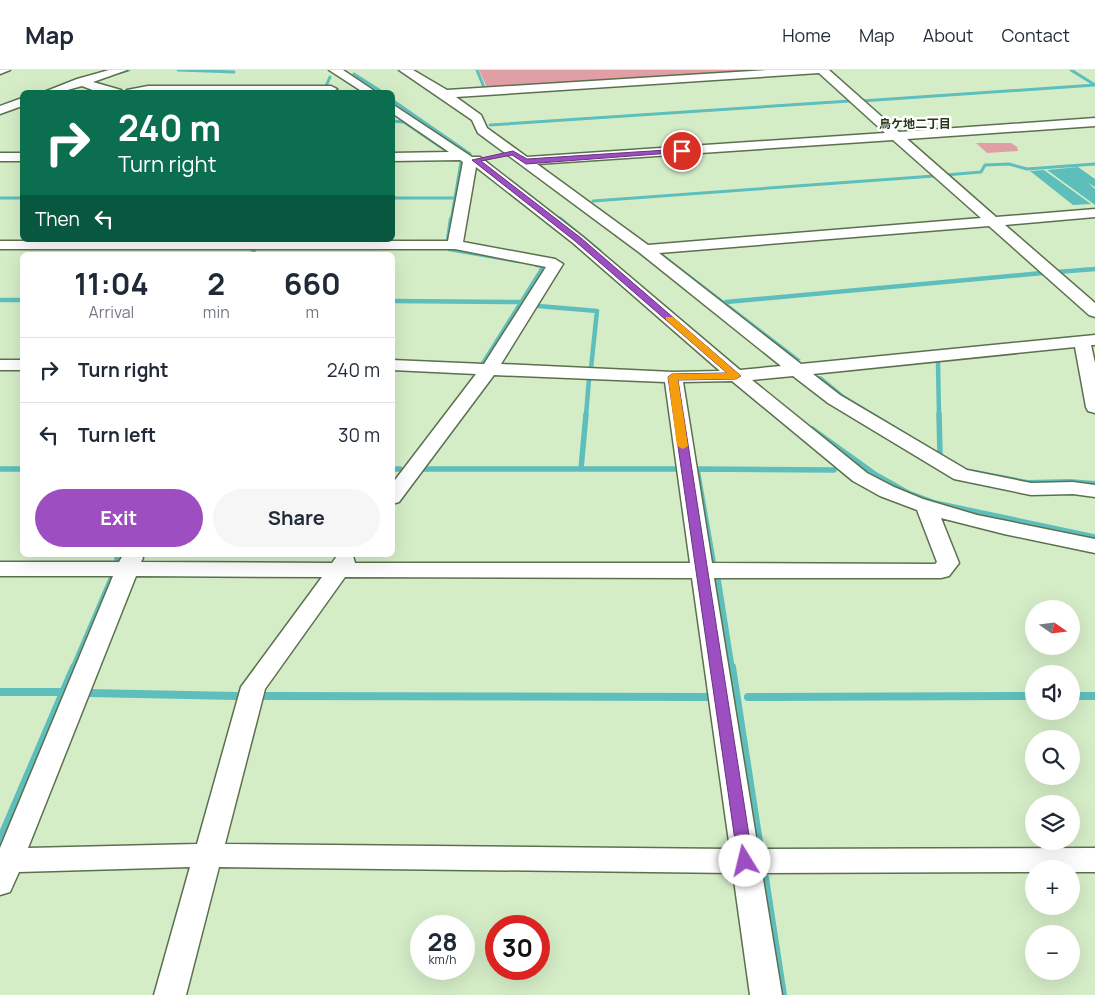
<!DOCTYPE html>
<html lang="en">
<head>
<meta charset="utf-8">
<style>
	body { margin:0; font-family:Manrope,"Noto Sans JP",sans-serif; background:#f6f6f7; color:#1f2937; height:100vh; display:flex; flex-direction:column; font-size:19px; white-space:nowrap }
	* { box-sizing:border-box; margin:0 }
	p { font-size:16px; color:#747a83 }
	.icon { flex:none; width:28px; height:28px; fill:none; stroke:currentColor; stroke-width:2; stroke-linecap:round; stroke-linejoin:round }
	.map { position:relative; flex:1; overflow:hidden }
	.side { position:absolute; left:20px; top:182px; width:375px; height:305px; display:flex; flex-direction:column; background:#fff; border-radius:8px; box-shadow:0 5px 20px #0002 }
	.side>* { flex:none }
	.top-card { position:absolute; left:20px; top:20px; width:375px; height:152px; border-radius:8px; box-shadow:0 5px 20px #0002; background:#0b6e4f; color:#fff; overflow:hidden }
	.needle { width:32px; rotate:104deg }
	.buttons { position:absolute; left:1025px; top:530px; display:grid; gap:10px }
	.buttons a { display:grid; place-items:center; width:55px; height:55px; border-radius:50%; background:#fff; box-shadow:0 5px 20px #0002; font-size:25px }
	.speed { position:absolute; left:410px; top:845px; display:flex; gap:10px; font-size:25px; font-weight:700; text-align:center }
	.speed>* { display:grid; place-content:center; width:65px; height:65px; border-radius:50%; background:#fff; box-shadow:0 5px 20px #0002; line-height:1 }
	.speed small { font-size:12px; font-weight:400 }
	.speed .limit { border:8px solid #d22; background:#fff; color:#111 }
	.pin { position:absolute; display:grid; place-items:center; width:42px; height:42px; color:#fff; margin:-21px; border:2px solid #fff; border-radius:50%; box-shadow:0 1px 5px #0007 }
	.me { position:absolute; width:55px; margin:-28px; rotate:351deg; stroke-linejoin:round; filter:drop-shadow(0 0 4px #0008) }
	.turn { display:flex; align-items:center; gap:18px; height:105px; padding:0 15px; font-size:22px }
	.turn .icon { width:65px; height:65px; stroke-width:2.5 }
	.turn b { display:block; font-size:35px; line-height:42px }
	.then { display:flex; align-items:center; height:48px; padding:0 15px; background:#0003; gap:10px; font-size:19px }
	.eta { display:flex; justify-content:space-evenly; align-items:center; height:85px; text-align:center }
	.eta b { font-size:30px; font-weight:700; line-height:35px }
	.button { display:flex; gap:10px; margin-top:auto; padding:10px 15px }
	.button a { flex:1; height:58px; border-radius:30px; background:#9d4fc1; color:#fff; font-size:20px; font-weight:700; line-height:58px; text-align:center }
	.button a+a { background:#f6f6f7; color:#1f2937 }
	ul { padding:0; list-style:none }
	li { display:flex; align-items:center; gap:15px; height:65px; padding:0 15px; border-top:1px solid #e0e1e3 }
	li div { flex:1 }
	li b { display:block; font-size:19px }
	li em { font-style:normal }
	header { display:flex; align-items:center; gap:30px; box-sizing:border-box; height:70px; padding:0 25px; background:#fff; border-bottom:1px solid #e0e1e3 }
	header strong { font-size:24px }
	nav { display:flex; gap:28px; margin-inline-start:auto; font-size:18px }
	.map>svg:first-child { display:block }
	.green { fill:#e09fa4 }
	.water { fill:#5ebebc }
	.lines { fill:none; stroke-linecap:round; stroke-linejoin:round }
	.stream-far3 { stroke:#5ebebc; stroke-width:3 }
	.stream-far2 { stroke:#5ebebc; stroke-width:4.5 }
	.stream-far1 { stroke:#5ebebc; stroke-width:5.5 }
	.stream { stroke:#5ebebc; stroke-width:8 }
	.street-casing { stroke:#5c704f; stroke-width:3 }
	.street { fill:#fff; fill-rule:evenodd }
	.route { fill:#9d4fc1; stroke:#66337d }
	.slow { fill:#f59e0b }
	.labels { text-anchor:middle; stroke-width:5; stroke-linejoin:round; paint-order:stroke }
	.far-neighbourhood-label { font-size:12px; font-weight:bold; fill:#283a1b; stroke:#fff }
</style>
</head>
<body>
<header>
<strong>Map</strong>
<nav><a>Home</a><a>Map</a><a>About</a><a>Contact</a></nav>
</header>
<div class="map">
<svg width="1095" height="925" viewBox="0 0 1095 925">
	<rect width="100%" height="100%" fill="#d5edc7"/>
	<!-- green -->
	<path class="green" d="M 479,0 L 796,0 L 488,20 Z
		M 976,73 L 1011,73 L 1017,77 L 1018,81 L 987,83 Z"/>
	<!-- water -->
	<path class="water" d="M 1078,97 L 1095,109 L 1095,117 L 1088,113 L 1095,119 L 1095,135 L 1047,100 Z
		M 1044,100 L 1091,134 L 1073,135 L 1030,101 Z
		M 659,181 L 801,290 L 796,291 L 655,182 Z
		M 821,306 L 844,325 L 965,398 L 1028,410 L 1070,409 L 1095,411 L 1095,416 L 1028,414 L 962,401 L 839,326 L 815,307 Z"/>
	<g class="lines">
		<!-- stream-far3 -->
		<path class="stream-far3" d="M 178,0 L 234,2
			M 477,0 L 485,20
			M 1071,0 L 1095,15
			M 114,4 L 129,0
			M 354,4 L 382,22
			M 326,16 L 330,7
			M 392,30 L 470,84
			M 861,31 L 1095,15
			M 392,51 L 404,52 L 448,82
			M 490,55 L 850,31
			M 946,105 L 981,102 L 985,95 L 1009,94 L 1027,99 L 1095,94
			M 0,128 L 22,128
			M 392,128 L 455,128
			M 593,131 L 934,106
			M 548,140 L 561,151
			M 451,151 L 461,92"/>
		<!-- stream-far2 -->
		<path class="stream-far2" d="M 560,149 L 599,181
			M 448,170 L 451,149
			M 449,179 L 519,191
			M 252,185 L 254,180
			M 1057,202 L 1095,199
			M 0,230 L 22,230
			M 392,231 L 521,232
			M 726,232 L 1042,203
			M 538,236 L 597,241 L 591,298
			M 938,293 L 939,345
			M 482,295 L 544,196 L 537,195
			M 586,345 L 589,309"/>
		<!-- stream-far1 -->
		<path class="stream-far1" d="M 939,344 L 940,385
			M 812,359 L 876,405 L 908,423 L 935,433 L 1095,467
			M 0,399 L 22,399
			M 392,399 L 400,399
			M 424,399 L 676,399
			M 581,399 L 586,344
			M 117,489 L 118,485
			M 713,491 L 697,399 L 834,400
			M 718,509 L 732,598
			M 73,598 L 111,509"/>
		<!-- stream -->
		<path class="stream" d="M 732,597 L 759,772
			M 0,622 L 62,622
			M 88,623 L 236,626
			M 262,626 L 708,627
			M 1071,626 L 1095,626
			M 748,627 L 1034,626
			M 0,770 L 74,597
			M 765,808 L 783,925"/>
		<defs>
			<path id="street" d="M 0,0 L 10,0 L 0,4 Z
				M 109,0 L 127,0 L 93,12 L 121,20 L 122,22 L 98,22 L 82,16 L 60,22 L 44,22 L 77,9 Z
				M 329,0 L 343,0 L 376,22 L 363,22 Z
				M 399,0 L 413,0 L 447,20 L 768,0 L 829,0 L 899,62 L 1095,48 L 1095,56 L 907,69 L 996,147 L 1095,139 L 1095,147 L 1005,155 L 1095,233 L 1095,247 L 1089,245 L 989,156 L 659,183 L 801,294 L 1095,265 L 1095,275 L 1091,275 L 1095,293 L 1095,343 L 1088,341 L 1086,337 L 1075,277 L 813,304 L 840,325 L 967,400 L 1031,413 L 1073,412 L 1095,415 L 1095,427 L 1073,424 L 1031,425 L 954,409 L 828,333 L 793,306 L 752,310 L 867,403 L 894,417 L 923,429 L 977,445 L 1095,469 L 1095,483 L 1004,464 L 941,448 L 959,493 L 949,506 L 941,508 L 714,508 L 758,779 L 1095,778 L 1095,802 L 1071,802 L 1071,799 L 1034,799 L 1034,802 L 762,803 L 782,925 L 750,925 L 733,803 L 219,797 L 186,925 L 154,925 L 190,797 L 19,802 L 10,822 L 0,825 L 0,778 L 113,506 L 0,506 L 0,492 L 119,492 L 123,485 L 141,485 L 143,488 L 141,492 L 332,493 L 337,486 L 353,486 L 355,493 L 690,493 L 665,312 L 494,305 L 399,432 L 392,434 L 392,414 L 476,304 L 392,300 L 392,290 L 484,294 L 546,197 L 455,179 L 0,179 L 0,171 L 448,171 L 463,92 L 460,90 L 392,91 L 392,83 L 449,82 L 392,43 L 392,34 L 472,87 L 480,87 L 583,167 L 740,300 L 781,296 L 640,183 L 478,63 L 472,50 ZM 819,3 L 885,63 L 527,87 L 487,58 L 481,45 L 456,27 ZM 893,70 L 981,148 L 648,175 L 537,94 ZM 476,97 L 573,173 L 720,301 L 673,302 L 501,294 L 563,194 L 555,189 L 463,172 ZM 732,311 L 853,411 L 880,426 L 917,440 L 937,492 L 935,494 L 712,493 L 683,312 ZM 136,506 L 322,507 L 241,617 L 197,774 L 28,778 ZM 345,507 L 692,508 L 730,779 L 225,774 L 265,619 Z
				M 148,16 L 331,16 L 337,19 L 331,22 L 125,22 L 127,20 Z
				M 22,28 L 22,36 L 0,44 L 0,36 Z
				M 0,83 L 22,83 L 22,91 L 0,91 Z
				M 0,290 L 22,290 L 22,300 L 0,300 Z"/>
		</defs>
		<!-- street casing -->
		<use href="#street" class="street-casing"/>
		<!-- street -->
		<use href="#street" class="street"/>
	</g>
	<!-- route -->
	<path class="route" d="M 682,79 L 684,82 L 526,94 L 512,85 L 481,91 L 581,168 L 741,306 L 736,309 L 678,310 L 753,791 L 751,796 L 745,797 L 740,796 L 738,791 L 668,307 L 672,304 L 727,303 L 575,171 L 472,90 L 513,81 L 527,89 Z"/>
	<!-- slow -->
	<path class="slow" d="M 666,247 L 673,247 L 741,306 L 736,309 L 678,310 L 688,376 L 683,379 L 677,376 L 668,307 L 672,304 L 727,303 L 666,250 Z"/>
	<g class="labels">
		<!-- far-neighbourhood labels -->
		<g class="far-neighbourhood-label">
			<text x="915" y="58">鳥ケ地二丁目</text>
		</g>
	</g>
</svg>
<div class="buttons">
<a><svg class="needle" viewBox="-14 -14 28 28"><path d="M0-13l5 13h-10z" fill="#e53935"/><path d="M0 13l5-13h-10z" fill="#747a83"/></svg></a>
<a><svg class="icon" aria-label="sound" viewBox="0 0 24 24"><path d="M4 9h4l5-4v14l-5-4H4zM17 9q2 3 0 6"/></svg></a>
<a><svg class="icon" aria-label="search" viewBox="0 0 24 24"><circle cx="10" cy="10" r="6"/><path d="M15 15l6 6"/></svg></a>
<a><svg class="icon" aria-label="layers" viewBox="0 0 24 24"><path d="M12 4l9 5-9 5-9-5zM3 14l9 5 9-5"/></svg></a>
<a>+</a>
<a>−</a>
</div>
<div class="speed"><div>28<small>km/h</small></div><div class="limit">30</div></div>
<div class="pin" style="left:682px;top:81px;background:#d93025"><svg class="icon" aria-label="arrive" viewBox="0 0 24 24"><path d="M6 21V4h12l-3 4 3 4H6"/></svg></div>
<svg class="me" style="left:745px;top:791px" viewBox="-20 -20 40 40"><circle r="19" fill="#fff"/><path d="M0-13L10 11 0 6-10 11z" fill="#9d4fc1"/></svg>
<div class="top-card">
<div class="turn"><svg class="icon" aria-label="right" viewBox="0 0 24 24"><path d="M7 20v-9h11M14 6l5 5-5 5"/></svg><div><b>240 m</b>Turn right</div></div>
<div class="then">Then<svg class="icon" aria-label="left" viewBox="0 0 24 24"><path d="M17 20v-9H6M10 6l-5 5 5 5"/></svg></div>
</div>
<section class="side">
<div class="eta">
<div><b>11:04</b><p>Arrival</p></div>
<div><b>2</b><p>min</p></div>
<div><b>660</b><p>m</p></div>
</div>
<ul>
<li><svg class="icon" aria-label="right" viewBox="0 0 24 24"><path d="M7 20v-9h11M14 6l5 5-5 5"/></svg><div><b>Turn right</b></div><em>240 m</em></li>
<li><svg class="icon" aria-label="left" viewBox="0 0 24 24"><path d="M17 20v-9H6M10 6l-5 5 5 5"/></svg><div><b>Turn left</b></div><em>30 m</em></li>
</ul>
<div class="button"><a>Exit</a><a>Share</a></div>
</section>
</div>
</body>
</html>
